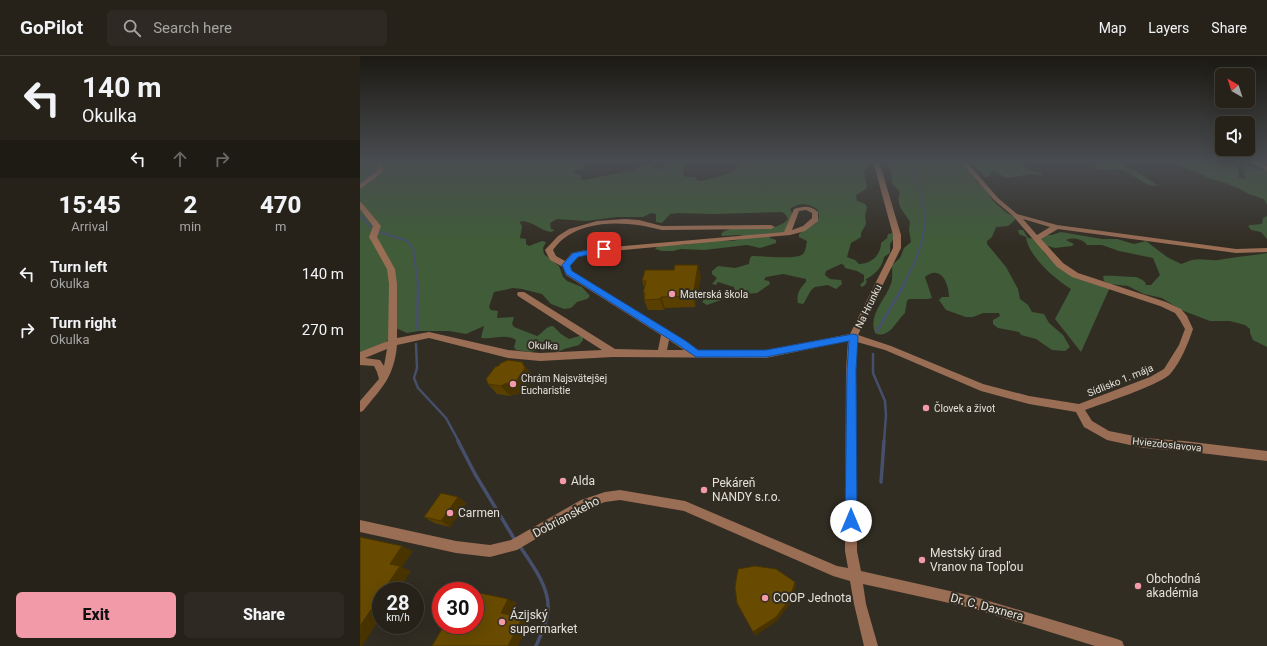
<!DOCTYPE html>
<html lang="en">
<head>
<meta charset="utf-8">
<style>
	body { margin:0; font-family:Roboto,sans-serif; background:#2e2a23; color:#f1f3f6; height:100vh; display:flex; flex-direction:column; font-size:15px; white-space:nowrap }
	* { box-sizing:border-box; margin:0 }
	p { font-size:13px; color:#a4a4a2 }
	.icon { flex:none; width:22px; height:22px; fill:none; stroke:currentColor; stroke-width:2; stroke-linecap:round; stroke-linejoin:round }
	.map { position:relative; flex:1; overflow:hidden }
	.sheet { display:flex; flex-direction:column; background:#26221a; width:360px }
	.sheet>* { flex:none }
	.top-card { background:#26221a; color:#f1f3f6; overflow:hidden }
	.needle { width:26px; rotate:321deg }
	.buttons { position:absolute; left:855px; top:12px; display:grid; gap:8px }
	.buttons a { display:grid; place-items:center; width:40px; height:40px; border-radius:6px; background:#26221a; box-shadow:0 4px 16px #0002,0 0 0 1px #423f39; font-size:20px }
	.speed { position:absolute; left:12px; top:526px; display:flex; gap:8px; font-size:20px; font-weight:700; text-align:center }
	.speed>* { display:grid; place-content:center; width:52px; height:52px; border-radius:50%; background:#26221a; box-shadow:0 4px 16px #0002,0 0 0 1px #423f39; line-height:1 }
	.speed small { font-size:10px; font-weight:400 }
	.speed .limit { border:6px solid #d22; background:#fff; color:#111 }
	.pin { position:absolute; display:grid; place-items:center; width:34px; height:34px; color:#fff; margin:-17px; border-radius:8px; box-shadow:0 2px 6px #0006 }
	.me { position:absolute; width:44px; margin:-22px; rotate:0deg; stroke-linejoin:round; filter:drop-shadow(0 0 3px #0008) }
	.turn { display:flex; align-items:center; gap:14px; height:84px; padding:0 16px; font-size:18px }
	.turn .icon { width:52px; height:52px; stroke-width:2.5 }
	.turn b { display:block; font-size:28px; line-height:34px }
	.lanes { display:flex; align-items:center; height:38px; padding:0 16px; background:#0003; justify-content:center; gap:20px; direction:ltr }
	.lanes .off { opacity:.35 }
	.eta { display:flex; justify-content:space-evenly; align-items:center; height:68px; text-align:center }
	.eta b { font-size:24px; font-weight:800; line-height:28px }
	.cta { display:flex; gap:8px; margin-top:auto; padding:8px 16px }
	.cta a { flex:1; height:46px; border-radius:6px; background:#f39aa9; color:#111; font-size:16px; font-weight:800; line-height:46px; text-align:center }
	.cta a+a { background:#2e2a23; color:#f1f3f6 }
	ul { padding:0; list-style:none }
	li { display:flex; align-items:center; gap:12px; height:56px; padding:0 16px }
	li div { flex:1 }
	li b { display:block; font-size:15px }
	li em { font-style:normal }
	header { display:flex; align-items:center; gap:24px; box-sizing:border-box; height:56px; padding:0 20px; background:#26221a; border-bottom:1px solid #423f39 }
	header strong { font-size:19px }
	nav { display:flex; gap:22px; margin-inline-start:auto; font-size:14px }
	.search { width:280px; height:36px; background:#2e2a23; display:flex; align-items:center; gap:10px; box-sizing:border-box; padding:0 14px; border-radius:6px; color:#a4a4a2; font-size:15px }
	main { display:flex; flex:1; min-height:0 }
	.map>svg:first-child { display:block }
	.green { fill:#405c38 }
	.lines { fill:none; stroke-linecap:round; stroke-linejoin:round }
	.stream-far2 { stroke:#464f6c; stroke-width:2 }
	.stream-far1 { stroke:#464f6c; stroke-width:2.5 }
	.stream { stroke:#464f6c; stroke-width:3.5 }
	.minor { fill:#9a6d55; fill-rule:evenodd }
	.wall { fill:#594000 }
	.shaded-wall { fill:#493400 }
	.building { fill:#684b00; stroke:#493400 }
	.route { fill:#1a73e8; stroke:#114b97 }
	.poi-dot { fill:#f39aa9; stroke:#322d23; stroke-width:1.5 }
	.labels { text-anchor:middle; stroke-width:4; stroke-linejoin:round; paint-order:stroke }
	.poi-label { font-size:10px; fill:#e4e1db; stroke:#322d23; text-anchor:start }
	.street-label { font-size:10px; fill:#e4e1db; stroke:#322d23 }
	.near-poi-label { font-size:12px; fill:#e4e1db; stroke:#322d23; text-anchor:start }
	.near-street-label { font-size:12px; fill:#e4e1db; stroke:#322d23 }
</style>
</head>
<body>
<header>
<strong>GoPilot</strong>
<div class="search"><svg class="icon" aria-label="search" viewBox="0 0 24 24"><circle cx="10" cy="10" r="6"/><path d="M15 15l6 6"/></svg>Search here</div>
<nav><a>Map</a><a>Layers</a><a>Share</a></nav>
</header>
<main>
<section class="sheet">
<div class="top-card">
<div class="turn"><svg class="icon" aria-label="left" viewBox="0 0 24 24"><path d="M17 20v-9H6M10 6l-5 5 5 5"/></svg><div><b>140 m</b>Okulka</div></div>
<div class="lanes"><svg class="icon" aria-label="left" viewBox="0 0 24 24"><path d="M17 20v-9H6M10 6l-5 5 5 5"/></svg><svg class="icon off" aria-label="ahead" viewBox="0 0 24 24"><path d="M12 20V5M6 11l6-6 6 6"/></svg><svg class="icon off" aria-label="right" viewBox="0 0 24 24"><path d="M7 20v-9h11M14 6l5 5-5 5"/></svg></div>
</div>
<div class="eta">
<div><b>15:45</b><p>Arrival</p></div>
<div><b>2</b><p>min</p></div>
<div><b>470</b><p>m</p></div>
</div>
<ul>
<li><svg class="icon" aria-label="left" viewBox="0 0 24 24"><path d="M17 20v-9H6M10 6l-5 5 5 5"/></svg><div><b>Turn left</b><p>Okulka</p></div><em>140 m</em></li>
<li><svg class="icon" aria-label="right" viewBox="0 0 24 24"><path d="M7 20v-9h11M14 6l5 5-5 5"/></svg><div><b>Turn right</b><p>Okulka</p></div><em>270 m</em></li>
</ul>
<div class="cta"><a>Exit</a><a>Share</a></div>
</section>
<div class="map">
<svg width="907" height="590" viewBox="0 0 907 590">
	<rect width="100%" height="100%" fill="#322d23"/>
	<!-- green -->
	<path class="green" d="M 0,105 L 220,105 L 219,108 L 224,109 L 224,112 L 215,115 L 214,117 L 221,119 L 221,122 L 223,124 L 274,114 L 283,109 L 291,109 L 297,113 L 315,106 L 335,105 L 336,106 L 335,107 L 328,107 L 324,110 L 323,119 L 327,121 L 335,121 L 337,124 L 341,125 L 365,119 L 376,114 L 380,105 L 505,105 L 509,107 L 509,111 L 504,114 L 505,123 L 507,129 L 506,133 L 496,139 L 497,145 L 505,148 L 507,151 L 505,160 L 506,168 L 501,177 L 501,181 L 491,187 L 487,201 L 495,204 L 499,208 C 511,208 521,199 521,187 L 527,182 L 528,178 L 533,177 L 535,181 L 530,188 L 530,197 L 524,201 C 522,212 515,218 505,224 L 507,225 L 505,229 L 502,231 L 500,229 L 504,225 L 504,219 L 497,215 L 485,212 L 484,209 L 481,208 L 466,215 L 465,219 L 470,223 L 481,224 L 482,228 L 476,233 L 468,229 C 464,230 459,230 455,231 C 449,234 447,244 443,248 L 438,247 C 436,238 440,232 446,226 L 446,223 L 423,218 L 406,221 L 404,224 L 409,225 L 410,228 L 397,237 L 375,239 L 347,249 L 342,246 L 346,241 L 375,235 L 374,231 L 358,226 L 356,229 L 352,228 L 357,222 L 352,218 L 352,215 L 358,210 L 375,212 L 389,208 L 390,202 L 392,200 C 403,200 437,204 443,198 C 446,195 446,189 447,185 L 439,181 L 439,178 L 445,172 L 458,164 L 459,159 L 458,154 C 449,147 439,146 430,153 L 433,159 L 431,175 L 410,180 L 410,182 L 416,184 L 416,187 L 400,192 L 387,189 L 344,194 L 321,193 L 313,195 L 302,195 L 295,193 L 298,190 L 303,189 L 322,189 L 353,184 L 372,185 L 382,183 L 384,180 L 379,179 L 362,180 L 361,178 L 364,175 L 371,173 L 415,171 L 424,167 L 428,163 L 425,158 L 422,156 L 353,158 L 318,157 L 310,158 L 302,167 L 296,166 L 296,158 L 291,157 L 283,161 L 256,161 L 226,165 L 197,163 L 190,167 L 191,173 L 195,174 L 191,176 C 179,174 173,165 161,165 L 160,167 L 162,170 L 160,182 L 166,183 L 166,188 L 169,190 L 182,185 L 186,186 L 183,192 L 184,198 L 199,210 L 203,221 L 207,225 L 222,231 L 230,240 L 227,243 L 217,246 L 211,252 L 204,253 L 191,248 L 182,238 L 162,233 L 153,232 L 134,236 L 129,251 L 131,254 L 138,255 L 137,262 L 154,261 L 152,268 L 154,271 L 177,280 C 183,277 186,270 193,270 L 201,278 L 209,283 L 223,279 L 223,284 L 219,289 L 204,293 L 198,296 L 185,292 L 170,296 L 156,294 L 154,291 L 156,284 C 145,277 133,284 121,282 L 124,270 L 106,278 L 89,275 L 59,275 L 47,277 L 38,273 L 32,276 C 29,289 12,294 0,300 Z
		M 527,105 L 639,105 L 659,107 L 672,115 L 682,117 L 682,119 L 671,118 L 647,122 L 633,115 L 631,116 L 630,120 L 625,121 L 612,107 L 606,105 L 616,125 L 626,134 L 633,145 L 647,157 L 655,161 L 655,164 L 648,170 L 636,171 L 632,181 L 627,185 L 627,188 L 646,211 L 658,233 L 660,243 L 668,249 L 672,256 L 684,258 L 689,267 L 703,279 L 710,291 L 705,295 L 692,294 L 676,283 L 661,279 L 659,276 L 638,272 L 633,268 L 633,264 L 640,260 L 639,257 L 623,257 L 613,261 L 606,261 L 586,254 L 579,244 L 582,241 L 589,241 C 589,228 581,208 565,221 L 572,242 L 568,243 L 549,243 L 547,245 L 545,257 C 536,265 529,284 515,277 C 508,259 525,244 531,228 C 533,223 532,215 532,209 L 540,202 L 544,192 L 551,186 L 549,174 L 550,166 C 544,155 535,150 540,136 L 532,127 L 532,120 Z
		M 735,105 L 763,105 L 763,110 L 774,114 L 798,129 C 787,133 775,119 765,115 C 756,112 746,115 737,113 L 734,111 L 736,106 Z
		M 812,105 L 855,105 L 864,106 L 878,111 L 879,116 L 878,121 L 882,123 L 886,122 L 883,117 L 886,114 L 881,110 L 881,109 L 907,115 L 907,149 L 904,143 L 889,138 L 878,132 L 862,126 L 848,122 L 837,116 L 819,110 Z
		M 907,160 L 907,183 L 901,176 L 891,174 L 888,170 L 890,169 L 902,168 L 903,162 Z
		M 658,174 L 663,174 L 668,182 L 676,183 L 681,179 L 692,179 L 701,176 L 742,183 L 757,183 L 774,188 L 786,185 L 807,201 L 821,208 C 825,207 828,205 832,204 C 841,202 850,205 858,204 C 874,201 890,200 907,197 L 907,291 L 893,284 L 890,277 L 890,273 L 885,269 L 870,265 L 850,265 L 821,254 L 802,242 L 784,238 L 768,230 L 750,228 L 744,225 L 743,220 C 745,219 772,221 776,221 C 779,222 783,224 785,226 L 786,229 L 791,229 L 800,219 L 793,202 L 759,195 L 742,189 L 727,189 C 723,183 713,181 706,184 L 714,188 L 712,190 L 695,192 L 684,189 L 681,191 L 685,198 L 705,216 L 751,229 L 721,296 L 695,263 L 711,233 C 695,223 668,200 666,181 L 659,178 Z"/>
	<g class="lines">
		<!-- stream-far2 -->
		<path class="stream-far2" d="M 0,127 L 11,119 L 16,110 L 13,105
			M 0,159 L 14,174 L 48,185 L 53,193 L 58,228
			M 544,228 C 562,194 571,169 559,131 C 556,122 554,113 549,105"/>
		<!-- stream-far1 -->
		<path class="stream-far1" d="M 57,273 L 58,227
			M 517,275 L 545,227
			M 56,288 L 57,312 L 54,322 L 58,332 L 86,362 L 99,386
			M 513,298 L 513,317 L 525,345 L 526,359 L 524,386"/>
		<!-- stream -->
		<path class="stream" d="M 98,385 L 115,418 L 155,484
			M 521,426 L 524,385
			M 159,489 C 171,507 190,531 188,554 C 187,567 181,579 176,590"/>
		<!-- minor -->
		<path class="minor" d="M 15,105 L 21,105 L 23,109 L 23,116 L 0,133 L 0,128 L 17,115 L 17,109 Z
			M 513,105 L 519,105 L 541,179 L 541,192 L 498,279 L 531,290 L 623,328 L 669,340 L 719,348 L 790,321 L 804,313 L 819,289 L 825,273 L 820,264 L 815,257 L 800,250 L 712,221 L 697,211 L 653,160 L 634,144 L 600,105 L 606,105 L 638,142 L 657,158 L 697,169 L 876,193 L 907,192 L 907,196 L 876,197 L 698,173 L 681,183 L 703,207 L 718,217 L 806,246 L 821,253 L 827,260 L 833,273 C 828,288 821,305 811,317 C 803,328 741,348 725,354 L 732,365 L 749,375 L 784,382 L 824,385 L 907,395 L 907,405 L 824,395 L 784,392 L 747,384 L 724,371 L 716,356 L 669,348 L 621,335 L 525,294 L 497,286 L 496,314 L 497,495 L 501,515 L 612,540 L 757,583 L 762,585 L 764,590 L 735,590 L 612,552 L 503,528 L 506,548 L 518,590 L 504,590 L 494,548 L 490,525 L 473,520 L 324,455 L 260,444 L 245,446 L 228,452 L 157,494 L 130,501 L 96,497 L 0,476 L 0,464 L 96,485 L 130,489 L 151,484 L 221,444 L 245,436 L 260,434 L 325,445 L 477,510 L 488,512 L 485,495 L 486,314 L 488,285 L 406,302 L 253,301 L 180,305 L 148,302 L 69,282 L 37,289 C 34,322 22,331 3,355 L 0,356 L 0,345 L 19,323 L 17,316 L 14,310 L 0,309 L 0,296 L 28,285 L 29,228 L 27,213 L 9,181 L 13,170 L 0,153 L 0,146 L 2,147 L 21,170 L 17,181 L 35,213 L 37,228 L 37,282 L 69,276 L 148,294 L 180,297 L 242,294 L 158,240 L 157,238 L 158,236 L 164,236 L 255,293 L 298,294 L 301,279 L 206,219 L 203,211 L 190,204 L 185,194 L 198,180 L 209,173 L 237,165 L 265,163 L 279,164 L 302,170 L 411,169 L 415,171 L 411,173 L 302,174 C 271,166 230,162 203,183 C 199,186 196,190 193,194 L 196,200 L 205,205 L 212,197 L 230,193 L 424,176 L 434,153 C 443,150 451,149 458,156 L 458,165 L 445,175 L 430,179 L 230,197 L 218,201 L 210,209 L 212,215 L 309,275 L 337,294 L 406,294 L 490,278 L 533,192 L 533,179 ZM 446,154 L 452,157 L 452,162 L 443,170 L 432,174 L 439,155 ZM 663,163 L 690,171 L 677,179 ZM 309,284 L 324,294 L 307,294 ZM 27,293 L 24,310 L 20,304 L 5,302 Z
			M 894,105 L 900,105 L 899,106 L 907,110 L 907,115 L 894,108 Z
			M 902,105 L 907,105 L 907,108 Z"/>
	</g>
	<!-- wall -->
	<path class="wall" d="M 341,220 L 335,251 L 305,252 L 304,254 L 288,254 L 284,244 L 284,241 L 283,237 L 284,231 L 282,225 Z
		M 140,309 L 170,316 L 173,322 L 164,335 L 156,339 L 155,338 L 150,340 L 137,338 L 128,328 Z
		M 98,441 L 106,447 L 90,471 L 74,467 L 64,461 Z"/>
	<!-- shaded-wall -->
	<path class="shaded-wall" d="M 338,209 L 341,220 L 335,251 L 333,240 Z
		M 301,241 L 305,252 L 304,254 L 300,243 Z
		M 162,306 L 170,316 L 173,322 L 164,335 L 156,339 L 155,338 L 150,340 L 141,330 Z
		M 98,441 L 106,447 L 90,471 L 81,465 Z
		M 42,490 L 53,495 L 42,511 L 51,515 L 38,535 L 23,535 L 30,508 Z
		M 435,526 L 436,530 L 430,548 L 417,565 L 395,580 L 393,576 Z
		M 21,539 L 21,561 L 2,590 L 0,590 L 0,570 Z
		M 148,543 L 157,547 L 150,561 L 141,557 Z
		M 162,562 L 170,565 L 158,590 L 148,590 Z"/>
	<!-- building -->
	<path class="building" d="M 315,209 L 338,209 L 333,240 L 301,241 L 300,243 L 284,244 L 285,237 L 283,237 L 286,225 L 282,225 L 285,214 L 314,214 Z
		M 148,304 L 162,306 L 165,312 L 156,325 L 148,329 L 147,327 L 141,330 L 128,328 L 126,323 L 135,311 L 140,309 L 139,308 Z
		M 81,437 L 98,441 L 81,465 L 64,461 Z
		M 0,481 L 42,490 L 30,508 L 40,510 L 23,535 L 21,535 L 21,539 L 0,570 Z
		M 395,510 L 416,513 L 435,526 L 429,544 L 416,561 L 393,576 L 377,547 L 375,531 L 378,513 Z
		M 115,536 L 148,543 L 141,557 L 162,562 L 148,590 L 72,590 L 84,569 L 115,569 Z"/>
	<!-- sky -->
	<linearGradient id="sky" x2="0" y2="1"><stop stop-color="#1c1913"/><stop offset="0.56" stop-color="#494c50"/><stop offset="1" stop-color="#494c50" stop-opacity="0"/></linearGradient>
	<rect width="907" height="188" fill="url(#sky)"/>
	<!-- route -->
	<path class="route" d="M 244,191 L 247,192 L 247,195 L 218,201 L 210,210 L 212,215 L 326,285 L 338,294 L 406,294 L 493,278 L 497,279 L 498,281 L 496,314 L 497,465 L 495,469 L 491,470 L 487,469 L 485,465 L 487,314 L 489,285 L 406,301 L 336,301 L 320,290 L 206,218 L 202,209 L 213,197 Z"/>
	<!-- markers -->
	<g class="poi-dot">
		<circle cx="312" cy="238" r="4"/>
		<circle cx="153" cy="328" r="4"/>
		<circle cx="566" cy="352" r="4"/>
		<circle cx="203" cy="425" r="4"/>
		<circle cx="344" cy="434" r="4"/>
		<circle cx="90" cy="457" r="4"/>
		<circle cx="562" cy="504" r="4"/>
		<circle cx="778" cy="530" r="4"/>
		<circle cx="405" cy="542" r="4"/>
		<circle cx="142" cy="566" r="4"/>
	</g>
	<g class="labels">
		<!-- poi labels -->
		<g class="poi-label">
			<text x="320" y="242">Materská škola</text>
			<text x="161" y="326">Chrám Najsvätejšej<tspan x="161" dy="12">Eucharistie</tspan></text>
			<text x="574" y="356">Človek a život</text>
		</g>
		<!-- street labels -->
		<g class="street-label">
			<text transform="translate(508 250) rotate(-64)" y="4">Na Hrunku</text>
			<text transform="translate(183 289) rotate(2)" y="4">Okulka</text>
			<text transform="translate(760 324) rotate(-22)" y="4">Sídlisko 1. mája</text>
			<text transform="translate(807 388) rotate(6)" y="4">Hviezdoslavova</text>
		</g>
		<!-- near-poi labels -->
		<g class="near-poi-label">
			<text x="211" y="429">Alda</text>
			<text x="352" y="431">Pekáreň<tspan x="352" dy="14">NANDY s.r.o.</tspan></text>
			<text x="98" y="461">Carmen</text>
			<text x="570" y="501">Mestský úrad<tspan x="570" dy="14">Vranov na Topľou</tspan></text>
			<text x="786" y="527">Obchodná<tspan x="786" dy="14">akadémia</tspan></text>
			<text x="413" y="546">COOP Jednota</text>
			<text x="150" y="563">Ázijský<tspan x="150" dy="14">supermarket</tspan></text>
		</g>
		<!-- near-street labels -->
		<g class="near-street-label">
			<text transform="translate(206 461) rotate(-28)" y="4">Dobrianskeho</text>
			<text transform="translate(627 551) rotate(15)" y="4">Dr. C. Daxnera</text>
		</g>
	</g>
</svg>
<div class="buttons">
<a><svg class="needle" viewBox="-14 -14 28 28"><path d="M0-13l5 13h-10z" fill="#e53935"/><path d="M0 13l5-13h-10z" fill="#a4a4a2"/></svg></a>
<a><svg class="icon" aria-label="sound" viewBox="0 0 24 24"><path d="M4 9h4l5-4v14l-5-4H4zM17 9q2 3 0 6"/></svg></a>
</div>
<div class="speed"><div>28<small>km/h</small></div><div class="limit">30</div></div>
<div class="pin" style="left:244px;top:193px;background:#d93025"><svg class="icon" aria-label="arrive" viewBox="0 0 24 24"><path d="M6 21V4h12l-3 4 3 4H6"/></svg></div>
<svg class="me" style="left:491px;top:465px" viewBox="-20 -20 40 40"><circle r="19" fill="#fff"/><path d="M0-13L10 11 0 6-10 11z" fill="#1a73e8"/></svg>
</div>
</main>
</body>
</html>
